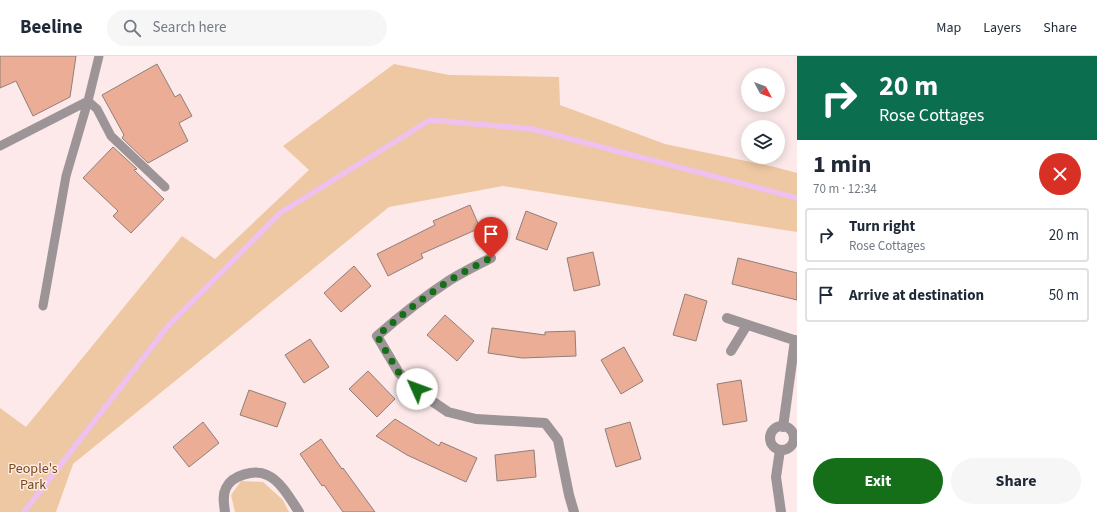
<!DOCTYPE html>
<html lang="en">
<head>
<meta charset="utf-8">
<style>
	body { margin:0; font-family:"Source Sans 3",sans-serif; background:#f6f6f7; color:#1f2937; height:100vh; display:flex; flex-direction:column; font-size:15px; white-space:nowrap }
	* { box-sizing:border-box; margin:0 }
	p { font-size:13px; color:#747a83 }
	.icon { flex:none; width:22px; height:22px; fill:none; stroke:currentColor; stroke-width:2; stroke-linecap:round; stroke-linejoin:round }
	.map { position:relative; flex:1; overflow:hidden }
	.side { display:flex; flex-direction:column; background:#fff; width:300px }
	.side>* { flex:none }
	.banner { background:#0b6e4f; color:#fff; overflow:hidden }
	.needle { width:26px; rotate:131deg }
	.tools { position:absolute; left:741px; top:12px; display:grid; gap:8px }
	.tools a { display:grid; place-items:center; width:44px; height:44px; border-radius:50%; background:#fff; box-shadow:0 2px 10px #0003; font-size:20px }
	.pin { position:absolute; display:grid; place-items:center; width:34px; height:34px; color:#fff; margin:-41px -17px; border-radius:50% 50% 50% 0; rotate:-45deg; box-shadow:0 0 4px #0007 }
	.pin .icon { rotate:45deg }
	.me { position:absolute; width:44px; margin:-22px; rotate:313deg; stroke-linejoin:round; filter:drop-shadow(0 0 3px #0008) }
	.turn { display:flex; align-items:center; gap:14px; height:84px; padding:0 16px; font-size:18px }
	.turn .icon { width:52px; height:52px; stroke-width:2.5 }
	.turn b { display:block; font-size:28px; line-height:34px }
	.round { display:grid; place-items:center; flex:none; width:42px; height:42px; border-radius:21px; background:#f6f6f7 }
	.overview { display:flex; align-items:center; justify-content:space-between; height:68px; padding:0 16px }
	h1 { font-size:24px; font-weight:700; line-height:30px }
	.action { display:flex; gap:8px; margin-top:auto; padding:8px 16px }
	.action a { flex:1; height:46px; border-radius:24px; background:#156e18; color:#fff; font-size:16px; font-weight:700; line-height:46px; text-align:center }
	.action a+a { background:#f6f6f7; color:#1f2937 }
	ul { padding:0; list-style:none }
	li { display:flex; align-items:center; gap:12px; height:54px; margin:0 8px 6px; padding:0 8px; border:2px solid #e0e1e3; border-radius:4px }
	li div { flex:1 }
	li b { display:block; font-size:15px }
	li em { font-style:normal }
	header { display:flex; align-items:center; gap:24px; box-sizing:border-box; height:56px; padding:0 20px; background:#fff; border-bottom:1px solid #e0e1e3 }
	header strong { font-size:19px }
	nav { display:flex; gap:22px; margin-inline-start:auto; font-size:14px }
	.search { width:280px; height:36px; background:#f6f6f7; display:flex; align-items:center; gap:10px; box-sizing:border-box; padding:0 14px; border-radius:22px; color:#747a83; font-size:15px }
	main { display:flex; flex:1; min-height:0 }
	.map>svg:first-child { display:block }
	.green { fill:#eec8a2 }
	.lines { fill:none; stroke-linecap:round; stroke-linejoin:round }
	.stream { stroke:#eec1ef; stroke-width:5.5 }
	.building { fill:#ebad96; stroke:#8f7f79 }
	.lane { stroke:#9c9497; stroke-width:9 }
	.street { stroke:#9c9497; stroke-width:10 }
	.route { stroke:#156e18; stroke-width:7; stroke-dasharray:0 12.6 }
	.labels { text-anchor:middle; stroke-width:3; stroke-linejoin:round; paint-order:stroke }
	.park-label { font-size:14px; fill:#764c17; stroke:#fde9e9 }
</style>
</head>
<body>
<header>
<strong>Beeline</strong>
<div class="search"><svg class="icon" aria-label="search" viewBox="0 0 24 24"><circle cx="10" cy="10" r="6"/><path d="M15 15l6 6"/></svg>Search here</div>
<nav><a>Map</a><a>Layers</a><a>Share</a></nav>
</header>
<main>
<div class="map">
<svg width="797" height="456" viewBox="0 0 797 456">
	<rect width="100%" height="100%" fill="#fde9e9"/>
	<!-- green -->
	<path class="green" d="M 394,8 L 449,19 L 559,21 L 560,49 L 665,88 L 775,111 L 797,117 L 797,176 L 503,130 L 389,151 L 73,408 L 56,456 L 0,456 L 0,352 L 26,371 L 182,180 L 215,203 L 309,114 L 283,90 Z
		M 241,425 L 263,426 L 283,444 L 289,456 L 235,456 L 231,439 Z"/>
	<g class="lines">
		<!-- stream -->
		<path class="stream" d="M 24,456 L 168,270 L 280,157 L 430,64 L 532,73 L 797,142"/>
	</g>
	<!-- building -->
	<path class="building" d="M 0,0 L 76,0 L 70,41 L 33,60 L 16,25 L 0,32 Z
		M 157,8 L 175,41 L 180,38 L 192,60 L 179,67 L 188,85 L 148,107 L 122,82 L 124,79 L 102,39 Z
		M 113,91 L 137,113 L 134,114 L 164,143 L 131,177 L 113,160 L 118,155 L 83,122 Z
		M 470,149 L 480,172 L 421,198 L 423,202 L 388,220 L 377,198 L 435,169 L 433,165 Z
		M 526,155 L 557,167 L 547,194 L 516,183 Z
		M 593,196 L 600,229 L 574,235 L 567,202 Z
		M 738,202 L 797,217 L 797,244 L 732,228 Z
		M 354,210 L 371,230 L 341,256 L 324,237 Z
		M 685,238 L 707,245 L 696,285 L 673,279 Z
		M 445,259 L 474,285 L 457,305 L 427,279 Z
		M 492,272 L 545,279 L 545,276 L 575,275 L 576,300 L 522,302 L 488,297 Z
		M 310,283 L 329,311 L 304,327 L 285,299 Z
		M 624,291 L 643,325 L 621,338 L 601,304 Z
		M 368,315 L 395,343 L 377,361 L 349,333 Z
		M 741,324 L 747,365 L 723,369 L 717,328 Z
		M 249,334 L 286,347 L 277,371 L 240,359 Z
		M 395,363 L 439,390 L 441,386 L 477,402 L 466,426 L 407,399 L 376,380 Z
		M 203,366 L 219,387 L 189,411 L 173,391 Z
		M 630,366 L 641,403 L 616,411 L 605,373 Z
		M 321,383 L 342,413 L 343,412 L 375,456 L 343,456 L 324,429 L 322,430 L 300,398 Z
		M 534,394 L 536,421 L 497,425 L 495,399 Z"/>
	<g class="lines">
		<!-- lane -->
		<path class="lane" d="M 0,90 L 88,45 L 97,53 L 111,80 L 165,131
			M 43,250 L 66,120 L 88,45 L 99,0"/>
		<!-- street -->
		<path class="street" d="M 491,202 C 477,209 463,216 450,224 C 424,241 400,260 377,280 L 399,317 L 426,341 L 448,356 L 476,363 L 545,367 L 558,384 L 569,439 L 574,456
			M 727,262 L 797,285
			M 731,295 L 747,269
			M770 382a12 12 0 1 1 24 0a12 12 0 1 1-24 0Z
			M 783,371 L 795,284
			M 780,394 L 776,421 L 781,456
			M 225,456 C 224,448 222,440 226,432 C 232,419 255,413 267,419 C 281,425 291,444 299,456"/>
	</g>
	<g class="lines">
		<!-- route -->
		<path class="route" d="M 417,333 L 399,317 L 377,280 C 400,260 424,241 450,224 C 463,216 477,209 491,202"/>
	</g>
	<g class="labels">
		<!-- park labels -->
		<g class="park-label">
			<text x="33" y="417">People's<tspan x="33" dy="16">Park</tspan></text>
		</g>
	</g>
</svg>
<div class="tools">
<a><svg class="needle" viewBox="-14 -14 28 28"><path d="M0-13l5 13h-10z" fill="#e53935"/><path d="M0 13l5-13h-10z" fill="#747a83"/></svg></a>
<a><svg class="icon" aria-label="layers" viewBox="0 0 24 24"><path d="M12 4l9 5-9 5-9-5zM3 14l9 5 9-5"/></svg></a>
</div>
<div class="pin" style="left:491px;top:202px;background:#d93025"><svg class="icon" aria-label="arrive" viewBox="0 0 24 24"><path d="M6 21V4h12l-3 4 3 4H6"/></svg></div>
<svg class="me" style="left:417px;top:333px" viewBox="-20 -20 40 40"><circle r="19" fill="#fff"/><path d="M0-13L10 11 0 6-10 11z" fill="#156e18"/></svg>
</div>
<section class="side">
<div class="banner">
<div class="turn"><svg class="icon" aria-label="right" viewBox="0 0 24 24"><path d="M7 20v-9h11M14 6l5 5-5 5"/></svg><div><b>20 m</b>Rose Cottages</div></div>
</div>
<div class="overview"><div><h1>1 min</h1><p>70 m · 12:34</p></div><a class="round" style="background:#d93025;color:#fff"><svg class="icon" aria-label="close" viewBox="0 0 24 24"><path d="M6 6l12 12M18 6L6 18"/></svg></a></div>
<ul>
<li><svg class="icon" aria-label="right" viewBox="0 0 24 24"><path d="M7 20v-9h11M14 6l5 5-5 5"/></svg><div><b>Turn right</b><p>Rose Cottages</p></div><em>20 m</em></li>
<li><svg class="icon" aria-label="arrive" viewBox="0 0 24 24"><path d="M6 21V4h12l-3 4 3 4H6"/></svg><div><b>Arrive at destination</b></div><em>50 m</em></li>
</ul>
<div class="action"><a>Exit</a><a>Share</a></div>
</section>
</main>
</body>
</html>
